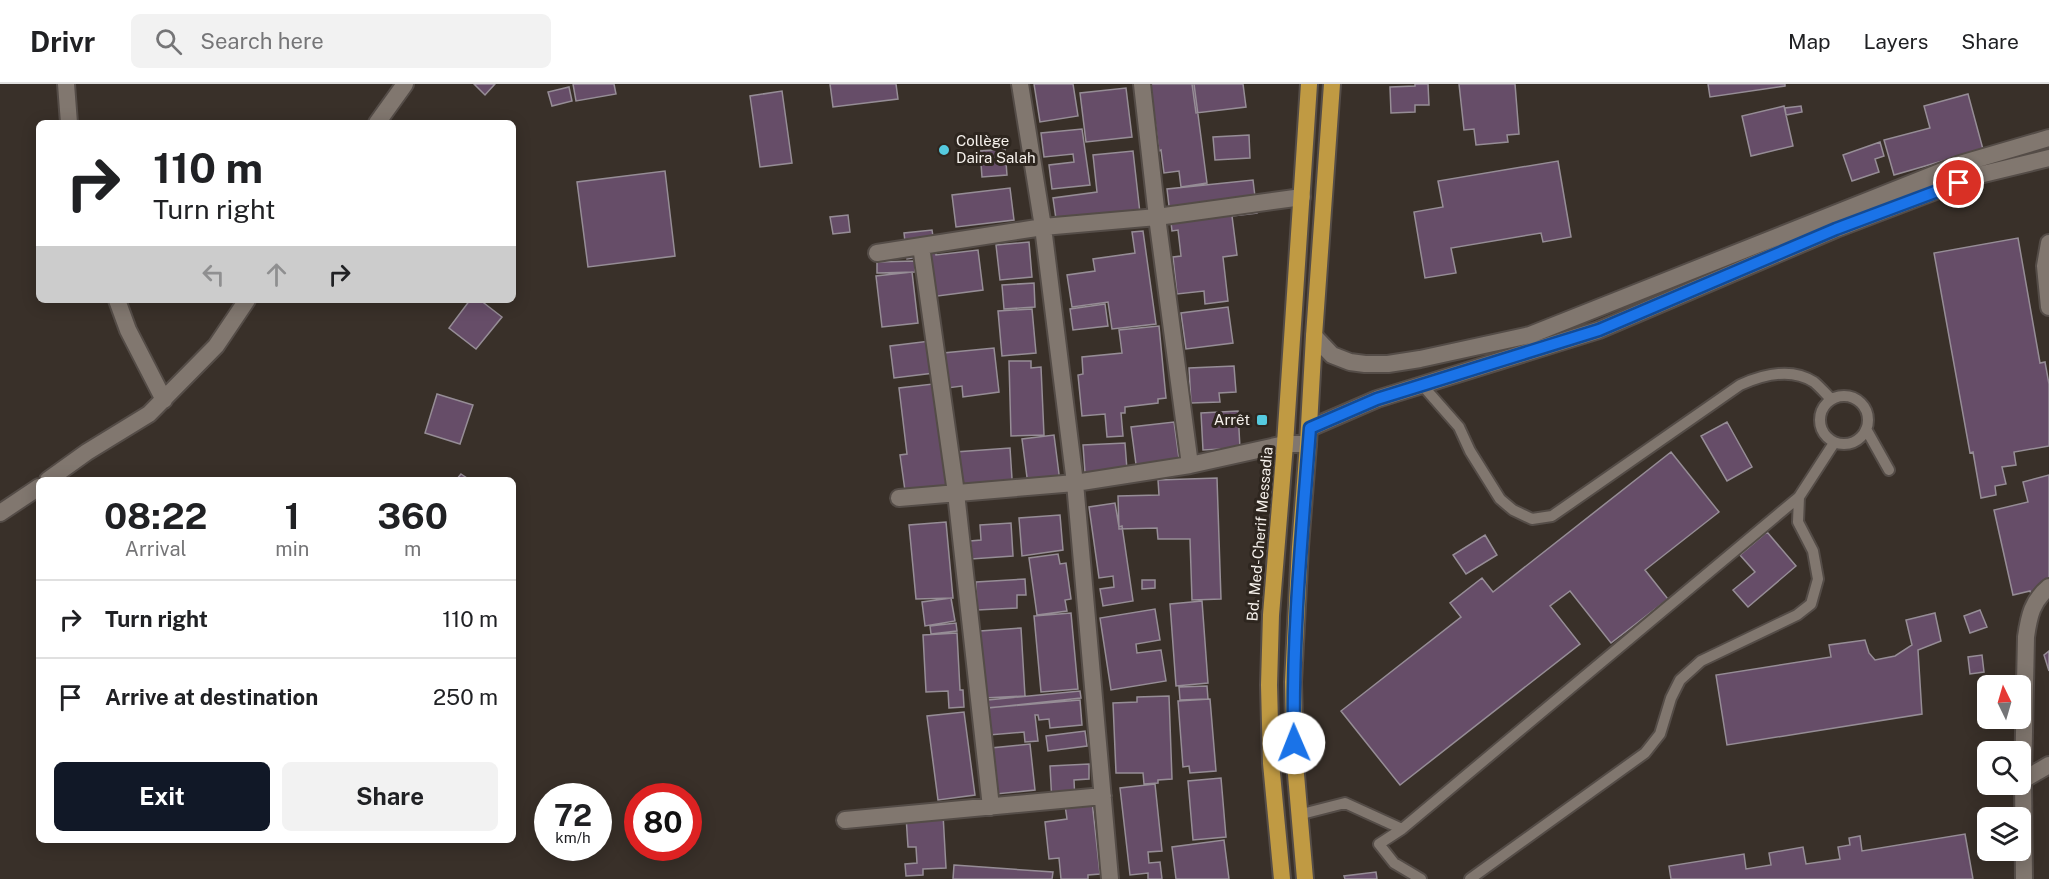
<!DOCTYPE html>
<html lang="en">
<head>
<meta charset="utf-8">
<style>
	body { margin:0; font-family:"Public Sans",sans-serif; background:#f2f2f2; color:#202124; height:100vh; display:flex; flex-direction:column; font-size:22px; white-space:nowrap }
	* { box-sizing:border-box; margin:0 }
	p { font-size:20px; color:#757577 }
	.icon { flex:none; width:33px; height:33px; fill:none; stroke:currentColor; stroke-width:2; stroke-linecap:round; stroke-linejoin:round }
	.map { position:relative; flex:1; overflow:hidden }
	.sheet { position:absolute; left:36px; top:393px; width:480px; height:366px; display:flex; flex-direction:column; background:#fff; border-radius:9px; box-shadow:0 3px 15px #0003 }
	.sheet>* { flex:none }
	.banner { position:absolute; left:36px; top:36px; width:480px; height:183px; border-radius:9px; box-shadow:0 3px 15px #0003; background:#fff; color:#202124; overflow:hidden }
	.needle { width:39px; rotate:355deg }
	.tools { position:absolute; left:1977px; top:591px; display:grid; gap:12px }
	.tools a { display:grid; place-items:center; width:54px; height:54px; border-radius:9px; background:#fff; box-shadow:0 3px 15px #0003; font-size:30px }
	.speed { position:absolute; left:534px; top:699px; display:flex; gap:12px; font-size:30px; font-weight:700; text-align:center }
	.speed>* { display:grid; place-content:center; width:78px; height:78px; border-radius:50%; background:#fff; box-shadow:0 3px 15px #0003; line-height:1 }
	.speed small { font-size:15px; font-weight:400 }
	.speed .limit { border:9px solid #d22; background:#fff; color:#111 }
	.pin { position:absolute; display:grid; place-items:center; width:51px; height:51px; color:#fff; margin:-26px; border:3px solid #fff; border-radius:50%; box-shadow:0 2px 6px #0007 }
	.me { position:absolute; width:66px; margin:-33px; rotate:359deg; stroke-linejoin:round; filter:drop-shadow(0 0 4px #0008) }
	.turn { display:flex; align-items:center; gap:21px; height:126px; padding:0 18px; font-size:27px }
	.turn .icon { width:78px; height:78px; stroke-width:2.5 }
	.turn b { display:block; font-size:42px; line-height:51px }
	.lanes { display:flex; align-items:center; height:57px; padding:0 18px; background:#0003; justify-content:center; gap:30px; direction:ltr }
	.lanes .off { opacity:.35 }
	.eta { display:flex; justify-content:space-evenly; align-items:center; height:102px; text-align:center }
	.eta b { font-size:36px; font-weight:700; line-height:42px }
	.primary-button { display:flex; gap:12px; margin-top:auto; padding:12px 18px }
	.primary-button a { flex:1; height:69px; border-radius:9px; background:#111827; color:#fff; font-size:24px; font-weight:700; line-height:69px; text-align:center }
	.primary-button a+a { background:#f2f2f2; color:#202124 }
	ul { padding:0; list-style:none }
	li { display:flex; align-items:center; gap:18px; height:78px; padding:0 18px; border-top:2px solid #e0e0e0 }
	li div { flex:1 }
	li b { display:block; font-size:22px }
	li em { font-style:normal }
	header { display:flex; align-items:center; gap:36px; box-sizing:border-box; height:84px; padding:0 30px; background:#fff; border-bottom:2px solid #e0e0e0 }
	header strong { font-size:28px }
	nav { display:flex; gap:33px; margin-inline-start:auto; font-size:21px }
	.search { width:420px; height:54px; background:#f2f2f2; display:flex; align-items:center; gap:15px; box-sizing:border-box; padding:0 21px; border-radius:9px; color:#757577; font-size:22px }
	.map>svg:first-child { display:block }
	.building { fill:#664d68; stroke:#968d96; stroke-width:1.5 }
	.lines { fill:none; stroke-linecap:round; stroke-linejoin:round }
	.service-casing { stroke:#544c47; stroke-width:14 }
	.minor-casing { stroke:#544c47; stroke-width:20 }
	.tertiary-casing { stroke:#544c47; stroke-width:20 }
	.trunk-casing { stroke:#544c47; stroke-width:20 }
	.service { stroke:#81776f; stroke-width:10 }
	.minor { stroke:#81776f; stroke-width:16 }
	.tertiary { stroke:#81776f; stroke-width:16 }
	.trunk { stroke:#c09a43; stroke-width:16 }
	.route-casing { stroke:#114b97; stroke-width:15 }
	.route { stroke:#1a73e8; stroke-width:10 }
	.poi-dot { fill:#55cadf; stroke:#2e261f; stroke-width:2 }
	.labels { text-anchor:middle; stroke-width:6; stroke-linejoin:round; paint-order:stroke }
	.poi-label { font-size:15px; fill:#f7f2ed; stroke:#2e261f; text-anchor:start }
	.street-label { font-size:15px; fill:#f7f2ed; stroke:#2e261f }
</style>
</head>
<body>
<header>
<strong>Drivr</strong>
<div class="search"><svg class="icon" aria-label="search" viewBox="0 0 24 24"><circle cx="10" cy="10" r="6"/><path d="M15 15l6 6"/></svg>Search here</div>
<nav><a>Map</a><a>Layers</a><a>Share</a></nav>
</header>
<div class="map">
<svg width="2049" height="795" viewBox="0 0 2049 795">
	<rect width="100%" height="100%" fill="#393029"/>
	<!-- building -->
	<path class="building" d="M 474,0 L 495,0 L 485,11 Z
		M 573,0 L 614,0 L 616,10 L 576,17 Z
		M 830,0 L 896,0 L 898,15 L 833,23 Z
		M 1034,0 L 1073,0 L 1078,32 L 1040,38 Z
		M 1150,0 L 1194,0 L 1207,99 L 1181,103 L 1179,87 L 1164,89 L 1161,66 L 1159,67 Z
		M 1192,0 L 1243,0 L 1246,23 L 1196,29 Z
		M 1415,0 L 1428,0 L 1429,21 L 1415,21 L 1415,28 L 1391,29 L 1390,3 L 1415,2 Z
		M 1459,0 L 1515,0 L 1519,50 L 1507,51 L 1508,58 L 1476,61 L 1474,45 L 1464,46 Z
		M 1708,0 L 1785,0 L 1785,2 L 1710,13 Z
		M 569,3 L 572,17 L 552,22 L 548,8 Z
		M 1126,4 L 1132,53 L 1086,58 L 1080,9 Z
		M 782,7 L 792,79 L 760,83 L 750,12 Z
		M 1968,10 L 1984,69 L 1947,79 L 1946,76 L 1894,91 L 1884,56 L 1930,44 L 1924,22 Z
		M 1784,22 L 1793,62 L 1751,72 L 1742,32 Z
		M 1801,22 L 1802,28 L 1786,31 L 1785,24 Z
		M 1082,45 L 1090,101 L 1052,105 L 1049,81 L 1074,78 L 1073,70 L 1044,73 L 1041,49 Z
		M 1249,51 L 1250,74 L 1215,76 L 1213,53 Z
		M 1880,58 L 1884,72 L 1875,75 L 1879,88 L 1852,97 L 1843,71 Z
		M 1005,65 L 1007,91 L 982,93 L 980,67 Z
		M 1133,67 L 1141,138 L 1057,142 L 1053,114 L 1097,108 L 1093,71 Z
		M 1558,77 L 1571,153 L 1543,158 L 1541,149 L 1451,164 L 1456,189 L 1425,194 L 1414,128 L 1443,123 L 1438,97 Z
		M 665,87 L 675,172 L 588,183 L 577,98 Z
		M 1253,96 L 1257,129 L 1232,132 L 1237,171 L 1223,173 L 1228,217 L 1205,220 L 1204,207 L 1177,210 L 1173,173 L 1181,172 L 1178,146 L 1172,147 L 1167,105 Z
		M 1010,104 L 1014,136 L 956,143 L 952,111 Z
		M 848,131 L 850,148 L 833,150 L 830,133 Z
		M 932,146 L 936,171 L 978,166 L 983,206 L 930,213 L 925,172 L 907,175 L 904,149 Z
		M 1143,147 L 1156,240 L 1112,245 L 1108,218 L 1072,223 L 1067,191 L 1095,187 L 1093,175 L 1135,169 L 1132,148 Z
		M 2018,154 L 2040,279 L 2045,278 L 2049,300 L 2049,362 L 2014,368 L 2016,381 L 2002,383 L 2006,400 L 1995,402 L 1996,411 L 1981,414 L 1973,368 L 1970,369 L 1934,169 Z
		M 1029,158 L 1032,193 L 1000,196 L 996,161 Z
		M 915,177 L 915,188 L 877,189 L 877,178 Z
		M 912,188 L 918,239 L 882,243 L 876,192 Z
		M 1034,199 L 1035,223 L 1004,225 L 1002,201 Z
		M 470,216 L 480,216 L 502,233 L 476,265 L 449,244 Z
		M 1105,220 L 1108,242 L 1073,246 L 1070,225 Z
		M 1228,223 L 1233,259 L 1186,265 L 1181,229 Z
		M 1032,225 L 1036,269 L 1002,272 L 998,227 Z
		M 1159,242 L 1166,314 L 1158,315 L 1158,319 L 1125,323 L 1125,329 L 1121,329 L 1123,352 L 1107,353 L 1105,330 L 1082,332 L 1078,291 L 1083,290 L 1082,273 L 1122,269 L 1119,246 Z
		M 930,257 L 934,289 L 894,294 L 890,262 Z
		M 994,264 L 999,308 L 963,313 L 962,302 L 947,304 L 943,269 Z
		M 1009,277 L 1031,277 L 1031,284 L 1041,283 L 1044,351 L 1011,352 Z
		M 1234,282 L 1236,308 L 1219,309 L 1220,318 L 1191,319 L 1189,284 Z
		M 933,300 L 948,416 L 907,421 L 900,371 L 907,370 L 899,304 Z
		M 437,310 L 473,321 L 460,360 L 425,349 Z
		M 1238,327 L 1240,364 L 1203,366 L 1201,329 Z
		M 1174,338 L 1180,382 L 1137,388 L 1131,343 Z
		M 1727,338 L 1752,383 L 1727,397 L 1701,352 Z
		M 1054,351 L 1060,398 L 1028,401 L 1022,355 Z
		M 1125,359 L 1128,399 L 1086,402 L 1083,361 Z
		M 1010,364 L 1013,410 L 958,414 L 955,368 Z
		M 1671,368 L 1719,428 L 1645,486 L 1668,515 L 1611,559 L 1570,507 L 1550,522 L 1580,560 L 1400,701 L 1341,627 L 1461,533 L 1450,519 L 1482,494 L 1493,508 Z
		M 461,390 L 470,396 L 456,396 Z
		M 2049,391 L 2049,505 L 2031,510 L 2030,507 L 2013,511 L 1994,426 L 2028,418 L 2023,398 Z
		M 1217,394 L 1221,515 L 1192,516 L 1190,455 L 1158,455 L 1157,444 L 1119,445 L 1118,412 L 1159,411 L 1158,396 Z
		M 1115,419 L 1119,443 L 1122,442 L 1133,517 L 1103,522 L 1100,505 L 1114,503 L 1113,492 L 1099,494 L 1089,423 Z
		M 1060,431 L 1063,466 L 1022,472 L 1019,434 Z
		M 946,438 L 953,514 L 916,515 L 909,441 Z
		M 1011,439 L 1013,472 L 971,475 L 970,457 L 981,456 L 980,441 Z
		M 1767,448 L 1796,482 L 1748,523 L 1733,506 L 1755,488 L 1740,471 Z
		M 1485,451 L 1497,471 L 1466,490 L 1453,471 Z
		M 1058,470 L 1060,480 L 1066,479 L 1071,515 L 1065,516 L 1067,527 L 1037,531 L 1029,474 Z
		M 1025,495 L 1026,511 L 1017,511 L 1017,524 L 977,526 L 976,498 Z
		M 1142,496 L 1155,496 L 1155,504 L 1142,505 Z
		M 951,514 L 955,537 L 925,542 L 922,518 Z
		M 1202,517 L 1208,599 L 1176,602 L 1170,520 Z
		M 1155,525 L 1160,556 L 1136,560 L 1137,569 L 1161,566 L 1166,597 L 1111,606 L 1100,534 Z
		M 1980,526 L 1987,543 L 1970,549 L 1964,532 Z
		M 1071,529 L 1078,605 L 1041,608 L 1034,532 Z
		M 1935,529 L 1941,557 L 1918,566 L 1922,630 L 1727,661 L 1716,591 L 1831,573 L 1829,561 L 1865,556 L 1869,569 L 1875,576 L 1895,572 L 1912,561 L 1906,536 Z
		M 956,539 L 957,547 L 931,550 L 930,542 Z
		M 1021,544 L 1025,612 L 984,614 L 980,547 Z
		M 957,549 L 960,606 L 963,606 L 964,623 L 949,624 L 948,607 L 926,608 L 923,551 Z
		M 2049,567 L 2049,587 L 2044,571 Z
		M 1982,571 L 1984,588 L 1970,590 L 1968,573 Z
		M 1207,602 L 1208,615 L 1180,616 L 1179,603 Z
		M 1080,607 L 1081,614 L 989,624 L 988,616 Z
		M 1169,612 L 1172,695 L 1158,696 L 1158,699 L 1144,700 L 1143,689 L 1116,689 L 1113,619 L 1137,618 L 1137,613 Z
		M 1210,615 L 1216,687 L 1190,689 L 1189,682 L 1183,683 L 1178,617 Z
		M 1080,616 L 1082,641 L 1050,644 L 1049,635 L 1039,636 L 1038,631 L 1035,631 L 1038,657 L 1025,658 L 1024,648 L 989,651 L 986,624 Z
		M 964,628 L 975,711 L 938,716 L 927,632 Z
		M 1085,647 L 1087,662 L 1048,667 L 1046,652 Z
		M 1030,660 L 1035,706 L 996,710 L 991,664 Z
		M 1089,680 L 1089,695 L 1074,696 L 1075,717 L 1052,719 L 1050,682 Z
		M 1221,694 L 1226,753 L 1193,756 L 1188,697 Z
		M 1155,700 L 1162,767 L 1148,768 L 1149,779 L 1160,778 L 1162,795 L 1148,795 L 1148,789 L 1130,791 L 1120,704 Z
		M 1092,717 L 1100,790 L 1088,791 L 1088,795 L 1061,795 L 1059,774 L 1049,775 L 1045,738 L 1067,735 L 1065,721 Z
		M 943,730 L 946,784 L 923,785 L 923,791 L 906,792 L 905,780 L 917,779 L 916,763 L 908,763 L 906,732 Z
		M 1965,750 L 1973,795 L 1671,795 L 1669,782 L 1744,770 L 1746,785 L 1771,781 L 1769,769 L 1803,763 L 1806,780 L 1840,775 L 1838,763 L 1850,761 L 1849,754 L 1860,752 L 1862,767 Z
		M 1224,756 L 1229,795 L 1176,795 L 1172,763 Z
		M 954,781 L 1053,788 L 1052,795 L 953,795 Z
		M 1376,788 L 1377,795 L 1345,795 L 1344,792 Z"/>
	<g class="lines">
		<defs>
			<path id="service" d="M 1423,302 L 1459,343 L 1470,367 L 1500,415 L 1513,426 L 1532,435 L 1552,432 L 1740,301 C 1762,291 1791,283 1814,298 C 1820,303 1826,310 1831,315
				M1820 336a24 24 0 1 1 48 0a24 24 0 1 1-48 0Z
				M 1866,345 L 1889,386
				M 1298,731 L 1345,719 L 1402,745 L 1379,760 L 1394,779 L 1421,795
				M 1402,745 L 1799,413 L 1834,359
				M 1470,795 L 1645,669 L 1660,650 L 1671,614 L 1680,596 L 1701,577 L 1797,531 L 1811,520 L 1818,495 L 1813,467 L 1798,438 L 1799,413"/>
			<path id="minor" d="M 66,0 L 69,39
				M 1020,0 L 1043,143 L 1075,399 L 1110,795
				M 1142,0 L 1157,133 L 1190,381
				M 377,39 L 405,0
				M 2049,159 L 2045,182 L 2049,223
				M 921,162 L 956,409 L 991,723
				M 877,169 L 1043,143 L 1157,133 L 1302,113
				M 117,216 L 128,246 L 164,316
				M 48,396 L 87,368 L 149,330 L 216,262 L 247,216
				M 899,414 L 1075,399 L 1190,381 L 1285,360 L 1308,360
				M 0,429 L 39,403
				M 2023,696 L 2049,681
				M 845,736 L 1103,712
				M 2024,795 L 2023,696 L 2026,553 C 2029,532 2032,517 2049,503"/>
			<path id="tertiary" d="M 1314,252 L 1332,271 L 1350,278 L 1365,280 L 1388,280 L 1420,275 L 1530,251 L 1960,80 L 2049,54
				M 1310,344 L 1377,315 L 1599,246 L 1836,145 L 1975,92 L 2049,74"/>
			<path id="trunk" d="M 1282,795 L 1271,679 L 1269,601 L 1271,531 L 1285,360 L 1309,0
				M 1305,795 L 1295,679 L 1293,598 L 1300,463 L 1308,360 L 1314,252 L 1332,0"/>
		</defs>
		<!-- service casing -->
		<use href="#service" class="service-casing"/>
		<!-- minor casing -->
		<use href="#minor" class="minor-casing"/>
		<!-- tertiary casing -->
		<use href="#tertiary" class="tertiary-casing"/>
		<!-- trunk casing -->
		<use href="#trunk" class="trunk-casing"/>
		<!-- service -->
		<use href="#service" class="service"/>
		<!-- minor -->
		<use href="#minor" class="minor"/>
		<!-- tertiary -->
		<use href="#tertiary" class="tertiary"/>
		<!-- trunk -->
		<use href="#trunk" class="trunk"/>
	</g>
	<g class="lines">
		<defs>
			<path id="route" d="M 1294,659 C 1292,554 1302,449 1310,344 L 1377,315 L 1599,246 L 1836,145 L 1959,99"/>
		</defs>
		<!-- route casing -->
		<use href="#route" class="route-casing"/>
		<!-- route -->
		<use href="#route" class="route"/>
	</g>
	<!-- markers -->
	<g class="poi-dot">
		<circle cx="944" cy="66" r="6"/>
		<rect x="1256" y="330" width="12" height="12" rx="3"/>
	</g>
	<g class="labels">
		<!-- poi labels -->
		<g class="poi-label">
			<text x="956" y="62">Collège<tspan x="956" dy="17">Daira Salah</tspan></text>
			<text x="1250" y="341" text-anchor="end">Arrêt</text>
		</g>
		<!-- street labels -->
		<g class="street-label">
			<text transform="translate(1260 450) rotate(-85)" y="5">Bd. Med-Cherif Messadia</text>
		</g>
	</g>
</svg>
<div class="tools">
<a><svg class="needle" viewBox="-14 -14 28 28"><path d="M0-13l5 13h-10z" fill="#e53935"/><path d="M0 13l5-13h-10z" fill="#757577"/></svg></a>
<a><svg class="icon" aria-label="search" viewBox="0 0 24 24"><circle cx="10" cy="10" r="6"/><path d="M15 15l6 6"/></svg></a>
<a><svg class="icon" aria-label="layers" viewBox="0 0 24 24"><path d="M12 4l9 5-9 5-9-5zM3 14l9 5 9-5"/></svg></a>
</div>
<div class="speed"><div>72<small>km/h</small></div><div class="limit">80</div></div>
<div class="pin" style="left:1959px;top:99px;background:#d93025"><svg class="icon" aria-label="arrive" viewBox="0 0 24 24"><path d="M6 21V4h12l-3 4 3 4H6"/></svg></div>
<svg class="me" style="left:1294px;top:659px" viewBox="-20 -20 40 40"><circle r="19" fill="#fff"/><path d="M0-13L10 11 0 6-10 11z" fill="#1a73e8"/></svg>
<div class="banner">
<div class="turn"><svg class="icon" aria-label="right" viewBox="0 0 24 24"><path d="M7 20v-9h11M14 6l5 5-5 5"/></svg><div><b>110 m</b>Turn right</div></div>
<div class="lanes"><svg class="icon off" aria-label="left" viewBox="0 0 24 24"><path d="M17 20v-9H6M10 6l-5 5 5 5"/></svg><svg class="icon off" aria-label="ahead" viewBox="0 0 24 24"><path d="M12 20V5M6 11l6-6 6 6"/></svg><svg class="icon" aria-label="right" viewBox="0 0 24 24"><path d="M7 20v-9h11M14 6l5 5-5 5"/></svg></div>
</div>
<section class="sheet">
<div class="eta">
<div><b>08:22</b><p>Arrival</p></div>
<div><b>1</b><p>min</p></div>
<div><b>360</b><p>m</p></div>
</div>
<ul>
<li><svg class="icon" aria-label="right" viewBox="0 0 24 24"><path d="M7 20v-9h11M14 6l5 5-5 5"/></svg><div><b>Turn right</b></div><em>110 m</em></li>
<li><svg class="icon" aria-label="arrive" viewBox="0 0 24 24"><path d="M6 21V4h12l-3 4 3 4H6"/></svg><div><b>Arrive at destination</b></div><em>250 m</em></li>
</ul>
<div class="primary-button"><a>Exit</a><a>Share</a></div>
</section>
</div>
</body>
</html>
